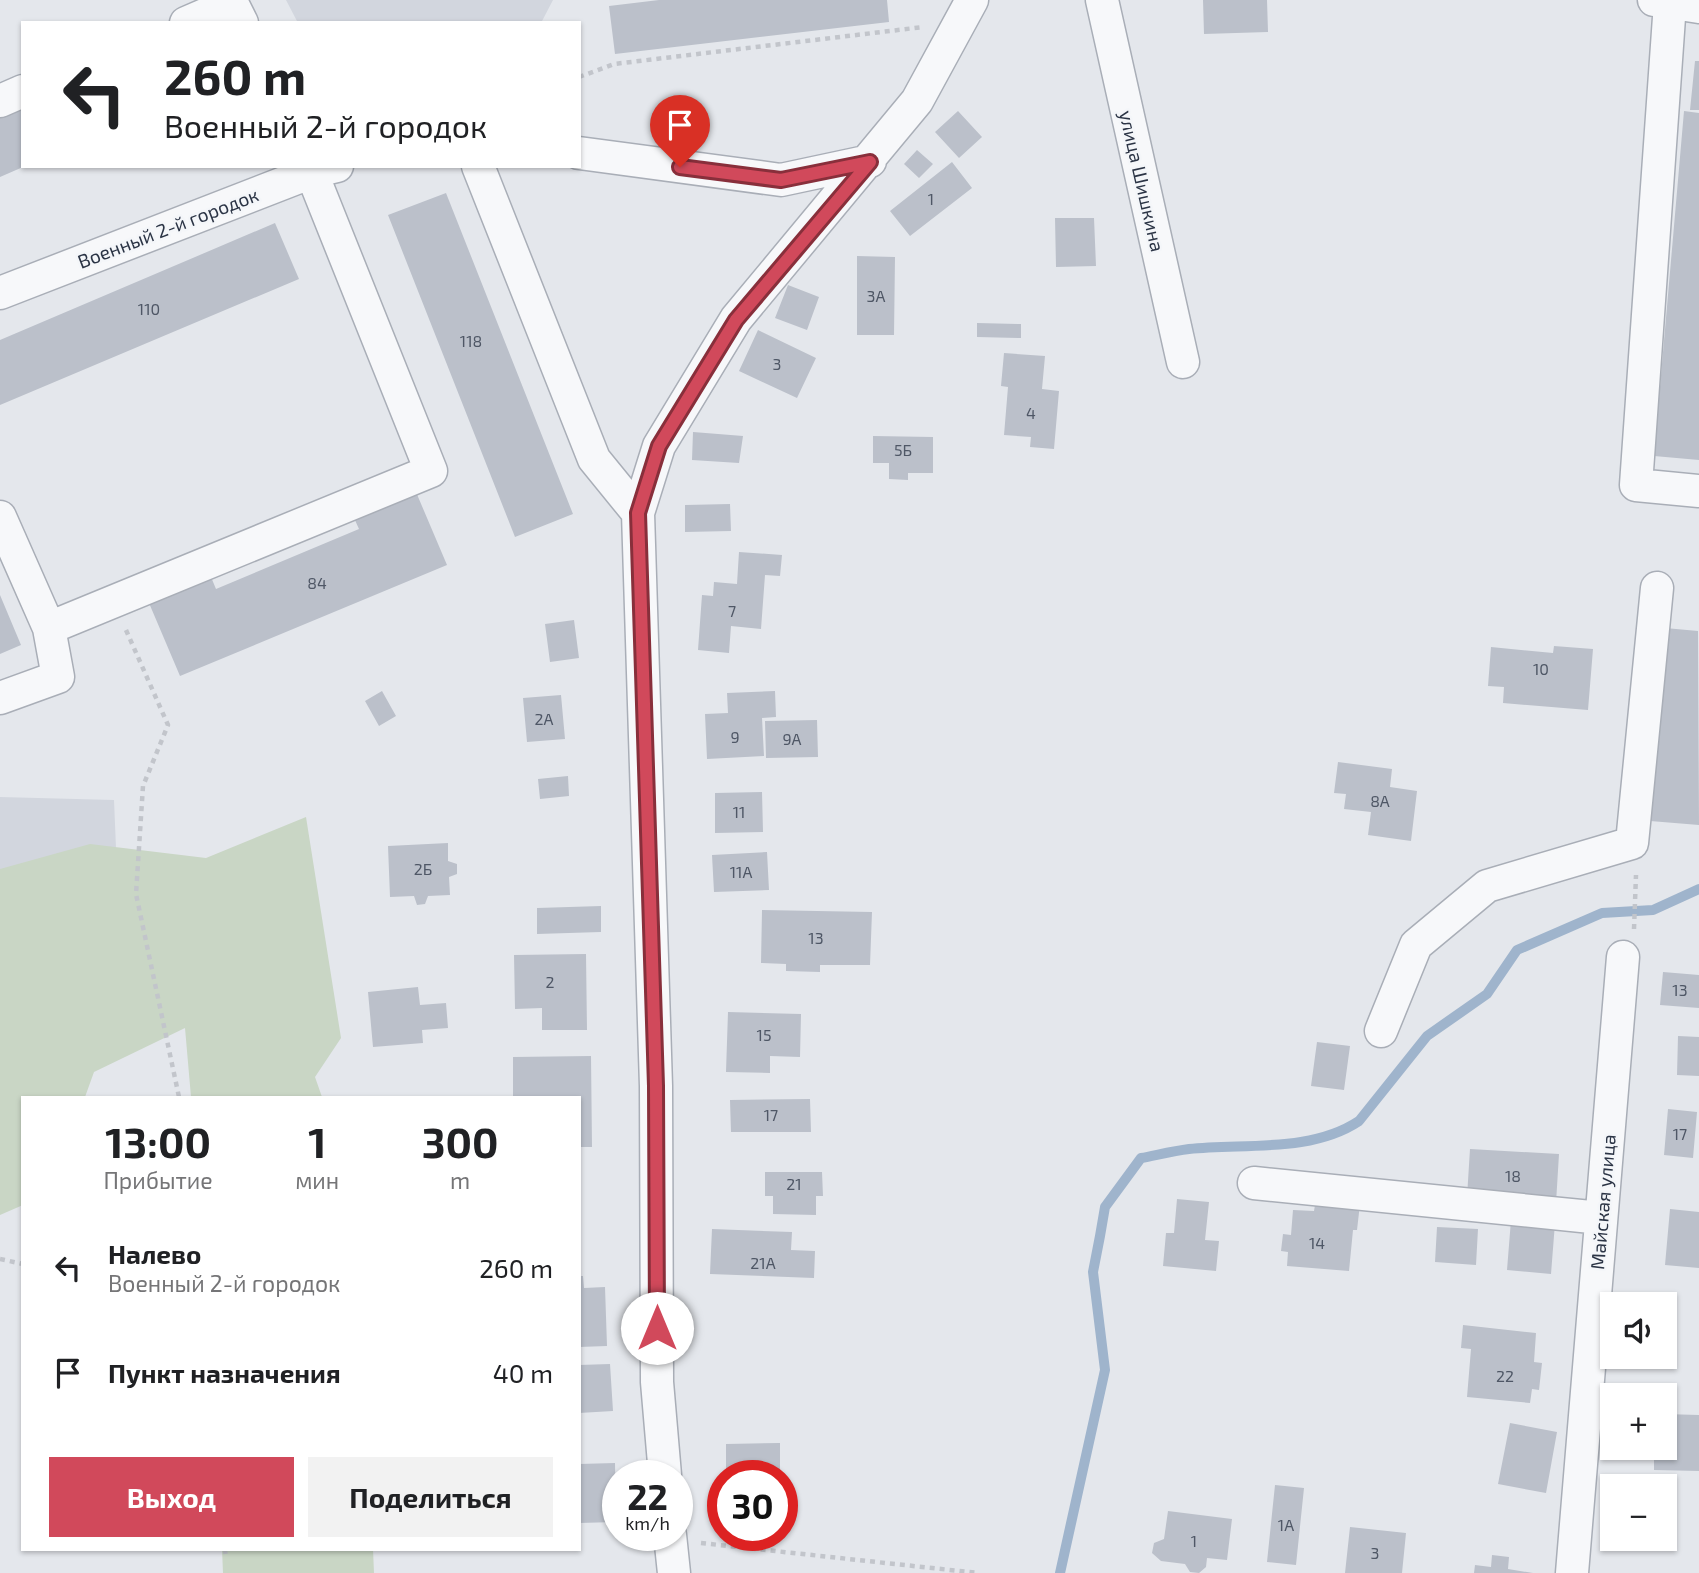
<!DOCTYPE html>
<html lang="ru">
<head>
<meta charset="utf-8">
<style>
	body { margin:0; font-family:"Exo 2",sans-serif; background:#f2f2f2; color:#202124; height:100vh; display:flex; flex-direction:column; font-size:26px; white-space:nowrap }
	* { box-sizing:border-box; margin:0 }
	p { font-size:23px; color:#757577 }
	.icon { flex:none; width:38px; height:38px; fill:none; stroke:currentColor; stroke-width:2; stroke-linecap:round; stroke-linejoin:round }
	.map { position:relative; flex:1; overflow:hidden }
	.sheet { position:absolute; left:21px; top:1096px; width:560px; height:455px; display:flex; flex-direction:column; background:#fff; border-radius:0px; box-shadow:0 2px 5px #0004 }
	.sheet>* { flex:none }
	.top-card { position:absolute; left:21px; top:21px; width:560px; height:147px; border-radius:0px; box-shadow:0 2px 5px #0004; background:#fff; color:#202124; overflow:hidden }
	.controls { position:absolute; left:1600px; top:1292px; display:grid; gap:14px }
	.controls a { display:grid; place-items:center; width:77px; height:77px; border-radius:0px; background:#fff; box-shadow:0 2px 5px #0004; font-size:35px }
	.speed { position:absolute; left:602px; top:1460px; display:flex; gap:14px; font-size:35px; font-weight:700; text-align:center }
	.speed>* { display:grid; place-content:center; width:91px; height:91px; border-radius:50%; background:#fff; box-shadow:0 2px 5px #0004; line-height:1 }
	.speed small { font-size:18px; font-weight:400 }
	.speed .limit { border:10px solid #d22; background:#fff; color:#111 }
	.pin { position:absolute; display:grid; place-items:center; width:60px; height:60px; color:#fff; margin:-72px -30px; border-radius:50% 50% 50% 0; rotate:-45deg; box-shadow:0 0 7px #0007 }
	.pin .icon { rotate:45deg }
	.me { position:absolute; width:77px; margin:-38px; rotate:0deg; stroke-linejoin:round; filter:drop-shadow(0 0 5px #0008) }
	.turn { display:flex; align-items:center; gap:24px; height:147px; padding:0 28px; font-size:32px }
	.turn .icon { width:91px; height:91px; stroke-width:2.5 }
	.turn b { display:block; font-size:49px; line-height:60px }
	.eta { display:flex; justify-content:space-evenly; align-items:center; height:119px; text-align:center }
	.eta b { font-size:42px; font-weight:700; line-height:49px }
	.button { display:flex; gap:14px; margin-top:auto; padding:14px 28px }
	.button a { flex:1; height:80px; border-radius:0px; background:#d1495b; color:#fff; font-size:28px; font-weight:700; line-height:80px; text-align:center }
	.button a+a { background:#f2f2f2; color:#202124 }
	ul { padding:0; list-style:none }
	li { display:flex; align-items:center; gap:21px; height:105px; padding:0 28px }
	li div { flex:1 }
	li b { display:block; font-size:26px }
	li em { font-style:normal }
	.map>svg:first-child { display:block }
	.built { fill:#d2d6de }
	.green { fill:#c9d6c5 }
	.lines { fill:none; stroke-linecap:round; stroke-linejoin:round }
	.stream { stroke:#9fb4cc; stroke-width:10 }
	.building { fill:#bbc0ca }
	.minor-casing { stroke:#a9aeb7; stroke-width:35 }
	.path { stroke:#c2c5cb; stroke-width:4.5; stroke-dasharray:5 5; stroke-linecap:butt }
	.minor { stroke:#f7f8fa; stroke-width:32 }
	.route-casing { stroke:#882f3b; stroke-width:18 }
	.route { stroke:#d1495b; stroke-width:12 }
	.labels { text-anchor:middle; stroke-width:5; stroke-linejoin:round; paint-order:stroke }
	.number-label { font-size:16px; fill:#4f5766 }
	.street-label { font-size:19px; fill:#2b3445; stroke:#f4f6f9 }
</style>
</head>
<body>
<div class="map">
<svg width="1699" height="1573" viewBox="0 0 1699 1573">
	<rect width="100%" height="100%" fill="#e4e7ec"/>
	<!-- built -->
	<path class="built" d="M 286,0 L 553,0 L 541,23 L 298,23 Z
		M 0,797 L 114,800 L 116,848 L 0,900 Z"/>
	<!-- green -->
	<path class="green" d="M 306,817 L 341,1038 L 315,1077 L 322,1097 L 191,1097 L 185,1028 L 94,1072 L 85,1097 L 23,1097 L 23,1205 L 0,1215 L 0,869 L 90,844 L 206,858 Z
		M 222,1549 L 373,1549 L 374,1573 L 223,1573 Z"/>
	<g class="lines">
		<!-- stream -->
		<path class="stream" d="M 1060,1573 L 1105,1370 L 1093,1272 L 1100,1236 L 1105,1207 L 1141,1158 C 1157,1155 1173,1151 1189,1149 C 1244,1143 1311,1153 1359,1121 L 1427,1036 L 1487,994 L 1517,950 L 1602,913 L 1653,910 L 1699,889"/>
	</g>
	<!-- building -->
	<path class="building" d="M 659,0 L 887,0 L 889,22 L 615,54 L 609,6 Z
		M 1203,0 L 1267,0 L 1268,32 L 1204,34 Z
		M 1695,61 L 1699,61 L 1699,110 L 1690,110 Z
		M 23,103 L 23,167 L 0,177 L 0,113 Z
		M 958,111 L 982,137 L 959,158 L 935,132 Z
		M 1684,111 L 1699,113 L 1699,460 L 1654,456 Z
		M 917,150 L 933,164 L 919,178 L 904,164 Z
		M 952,162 L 972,188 L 910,236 L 890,211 Z
		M 446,193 L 573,514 L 515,537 L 388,215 Z
		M 1055,218 L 1094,218 L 1096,266 L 1056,267 Z
		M 275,223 L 299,279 L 0,405 L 0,340 Z
		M 857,256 L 895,257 L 894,335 L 857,335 Z
		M 788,285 L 819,297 L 807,330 L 775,318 Z
		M 977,323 L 1021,324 L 1021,338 L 977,337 Z
		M 758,330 L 816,358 L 797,398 L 739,371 Z
		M 1004,353 L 1045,356 L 1042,389 L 1059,391 L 1054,449 L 1030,447 L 1031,437 L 1004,435 L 1008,387 L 1001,386 Z
		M 693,432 L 743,436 L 739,463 L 692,460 Z
		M 873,436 L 933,437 L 933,473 L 908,473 L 908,480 L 889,479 L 889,463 L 873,463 Z
		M 416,492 L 447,565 L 180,676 L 149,603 L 211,577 L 216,589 L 359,529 L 354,518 Z
		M 730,504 L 731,531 L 685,532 L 685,505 Z
		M 739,552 L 782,555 L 780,576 L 765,575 L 761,629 L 731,626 L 729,653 L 698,650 L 702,595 L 713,596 L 714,582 L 737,584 Z
		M 0,595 L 21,645 L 0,654 Z
		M 574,620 L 579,658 L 550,662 L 545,624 Z
		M 1654,627 L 1698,631 L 1699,825 L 1638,820 Z
		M 1554,646 L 1593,649 L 1588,710 L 1503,703 L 1504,687 L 1488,686 L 1491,647 L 1553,653 Z
		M 382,691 L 396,716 L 379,726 L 365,701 Z
		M 775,691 L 776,717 L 762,718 L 764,756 L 707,759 L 705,714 L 728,713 L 727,693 Z
		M 561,695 L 565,739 L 527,742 L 523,698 Z
		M 817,720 L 818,757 L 766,758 L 765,721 Z
		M 1338,762 L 1392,769 L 1390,787 L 1417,791 L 1411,841 L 1368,835 L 1371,812 L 1344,809 L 1346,794 L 1334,793 Z
		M 568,776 L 569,796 L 540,799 L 538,779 Z
		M 762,792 L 763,832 L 715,833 L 715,793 Z
		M 448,843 L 448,861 L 457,864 L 457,874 L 449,877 L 450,895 L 428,896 L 425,904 L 417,905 L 414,896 L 390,897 L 388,846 Z
		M 767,852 L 769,890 L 714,892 L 712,855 Z
		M 601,906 L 601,932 L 537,934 L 537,908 Z
		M 762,910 L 872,912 L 870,965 L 820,965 L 820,972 L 786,971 L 786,964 L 761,963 Z
		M 586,954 L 587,1030 L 542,1030 L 542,1008 L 515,1009 L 514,955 Z
		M 1663,972 L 1699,975 L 1699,1008 L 1660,1005 Z
		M 418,987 L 420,1005 L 446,1003 L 448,1028 L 422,1030 L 423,1043 L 373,1047 L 368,992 Z
		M 728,1012 L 801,1014 L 800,1057 L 770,1056 L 770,1073 L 726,1072 Z
		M 1678,1036 L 1699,1037 L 1699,1076 L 1677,1075 Z
		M 1317,1042 L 1350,1046 L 1344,1090 L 1311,1086 Z
		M 591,1056 L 592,1147 L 579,1147 L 579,1097 L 513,1097 L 513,1057 Z
		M 810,1099 L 811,1132 L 731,1132 L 730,1100 Z
		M 1668,1109 L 1697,1112 L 1693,1158 L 1664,1155 Z
		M 1470,1149 L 1559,1154 L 1556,1203 L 1467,1197 Z
		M 765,1172 L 822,1172 L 823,1196 L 816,1196 L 816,1215 L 773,1214 L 773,1196 L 765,1196 Z
		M 1177,1199 L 1209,1202 L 1205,1240 L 1219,1241 L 1216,1271 L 1163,1266 L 1166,1233 L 1174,1233 Z
		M 1316,1199 L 1360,1204 L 1357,1230 L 1353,1230 L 1349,1271 L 1287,1266 L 1288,1252 L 1281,1251 L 1283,1234 L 1291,1235 L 1293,1210 L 1314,1211 Z
		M 1670,1209 L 1699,1212 L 1699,1268 L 1665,1265 Z
		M 1511,1220 L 1555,1223 L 1551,1274 L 1507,1270 Z
		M 1437,1227 L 1478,1229 L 1476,1265 L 1435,1262 Z
		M 712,1229 L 792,1232 L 791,1250 L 815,1251 L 814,1278 L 710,1274 Z
		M 579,1276 L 583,1276 L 584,1288 L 605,1287 L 607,1346 L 579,1347 Z
		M 1463,1325 L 1536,1333 L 1534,1362 L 1542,1363 L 1539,1390 L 1532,1389 L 1530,1403 L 1467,1397 L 1471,1349 L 1461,1348 Z
		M 610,1364 L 613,1411 L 579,1413 L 579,1365 Z
		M 1664,1414 L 1699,1415 L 1699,1471 L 1654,1470 L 1654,1447 L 1664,1447 Z
		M 1510,1423 L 1557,1432 L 1546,1493 L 1498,1484 Z
		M 780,1443 L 780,1475 L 726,1475 L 726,1444 Z
		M 615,1463 L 616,1522 L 579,1523 L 579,1464 Z
		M 1275,1485 L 1304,1488 L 1296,1565 L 1267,1562 Z
		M 1168,1511 L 1232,1519 L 1227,1560 L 1207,1558 L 1206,1567 L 1199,1573 L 1190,1572 L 1185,1564 L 1161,1561 L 1152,1553 L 1154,1543 L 1164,1539 Z
		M 1350,1527 L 1406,1533 L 1402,1573 L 1345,1573 Z
		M 1492,1555 L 1509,1557 L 1508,1569 L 1533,1573 L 1474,1573 L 1475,1565 L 1491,1567 Z"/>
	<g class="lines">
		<defs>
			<path id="minor" d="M 1102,0 L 1183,362
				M 1654,0 L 1699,7
				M 1670,3 L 1636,485 L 1699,491
				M 186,23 L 232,3 L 242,23
				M 0,101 L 23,91
				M 579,153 L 781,180 L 870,161
				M 478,166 L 594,459 L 638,513
				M 0,293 L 312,172 L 337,166
				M 0,517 L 49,628
				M 0,698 L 58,677 L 49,628 L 431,471 L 309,166
				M 1381,1031 L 1416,945 L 1487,886 L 1632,843 L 1657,588
				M 1254,1183 L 1601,1218
				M 665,1475 L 657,1382 L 656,1086 L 638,513 L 659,446 L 736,319 L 917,101 L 972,0
				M 670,1535 L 674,1573
				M 1572,1573 L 1623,957"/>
		</defs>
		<!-- minor casing -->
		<use href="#minor" class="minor-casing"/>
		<!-- path -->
		<path class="path" d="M 579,77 L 614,64 L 923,27
			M 126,630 L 168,725 L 143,786 L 136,894 L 179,1097
			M 1634,929 L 1636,875
			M 0,1259 L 23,1264
			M 701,1543 L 978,1573
			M 225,1549 L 226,1559"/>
		<!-- minor -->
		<use href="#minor" class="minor"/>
	</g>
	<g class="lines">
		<defs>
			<path id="route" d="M 657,1328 L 656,1086 L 638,513 L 659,446 L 736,320 L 870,162 L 781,180 L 680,167"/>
		</defs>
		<!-- route casing -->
		<use href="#route" class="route-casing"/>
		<!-- route -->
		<use href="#route" class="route"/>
	</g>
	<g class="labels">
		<!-- number labels -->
		<g class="number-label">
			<text x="931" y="205">1</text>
			<text x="876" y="302">3А</text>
			<text x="149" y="315">110</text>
			<text x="471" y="347">118</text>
			<text x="777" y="370">3</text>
			<text x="1031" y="419">4</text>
			<text x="903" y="456">5Б</text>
			<text x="317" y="589">84</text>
			<text x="732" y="617">7</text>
			<text x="1541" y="675">10</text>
			<text x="544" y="725">2А</text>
			<text x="735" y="743">9</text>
			<text x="792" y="745">9А</text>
			<text x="1380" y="807">8А</text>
			<text x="739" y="818">11</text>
			<text x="423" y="875">2Б</text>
			<text x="741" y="878">11А</text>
			<text x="816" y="944">13</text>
			<text x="550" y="988">2</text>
			<text x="1680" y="996">13</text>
			<text x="764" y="1041">15</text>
			<text x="771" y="1121">17</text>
			<text x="1680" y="1140">17</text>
			<text x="1513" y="1182">18</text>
			<text x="794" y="1190">21</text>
			<text x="1317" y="1249">14</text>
			<text x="763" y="1269">21А</text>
			<text x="1505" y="1382">22</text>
			<text x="1286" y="1531">1А</text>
			<text x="1194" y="1547">1</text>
			<text x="1375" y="1559">3</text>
		</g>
		<!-- street labels -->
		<g class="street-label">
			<text transform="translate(1142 181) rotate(77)" y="7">улица Шишкина</text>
			<text transform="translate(168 228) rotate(-21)" y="7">Военный 2-й городок</text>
			<text transform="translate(1603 1202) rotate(-85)" y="7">Майская улица</text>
		</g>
	</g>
</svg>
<div class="controls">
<a><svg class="icon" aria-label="sound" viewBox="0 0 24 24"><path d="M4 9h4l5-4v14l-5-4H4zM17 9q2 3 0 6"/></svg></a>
<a>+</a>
<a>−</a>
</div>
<div class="speed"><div>22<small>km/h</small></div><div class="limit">30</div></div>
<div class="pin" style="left:680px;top:167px;background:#d93025"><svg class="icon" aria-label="arrive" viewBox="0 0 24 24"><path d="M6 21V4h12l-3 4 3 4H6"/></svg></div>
<svg class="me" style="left:657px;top:1328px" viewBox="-20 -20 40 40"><circle r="19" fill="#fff"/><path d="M0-13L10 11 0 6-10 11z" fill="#d1495b"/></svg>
<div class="top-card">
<div class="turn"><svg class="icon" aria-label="left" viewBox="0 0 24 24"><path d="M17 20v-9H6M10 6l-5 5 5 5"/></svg><div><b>260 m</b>Военный 2-й городок</div></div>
</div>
<section class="sheet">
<div class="eta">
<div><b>13:00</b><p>Прибытие</p></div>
<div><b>1</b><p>мин</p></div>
<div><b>300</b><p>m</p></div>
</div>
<ul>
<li><svg class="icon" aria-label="left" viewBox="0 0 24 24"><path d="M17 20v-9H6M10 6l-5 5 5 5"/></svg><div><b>Налево</b><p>Военный 2-й городок</p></div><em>260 m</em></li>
<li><svg class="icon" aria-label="arrive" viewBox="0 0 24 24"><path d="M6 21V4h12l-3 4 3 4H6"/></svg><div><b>Пункт назначения</b></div><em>40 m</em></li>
</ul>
<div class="button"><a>Выход</a><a>Поделиться</a></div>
</section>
</div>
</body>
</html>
